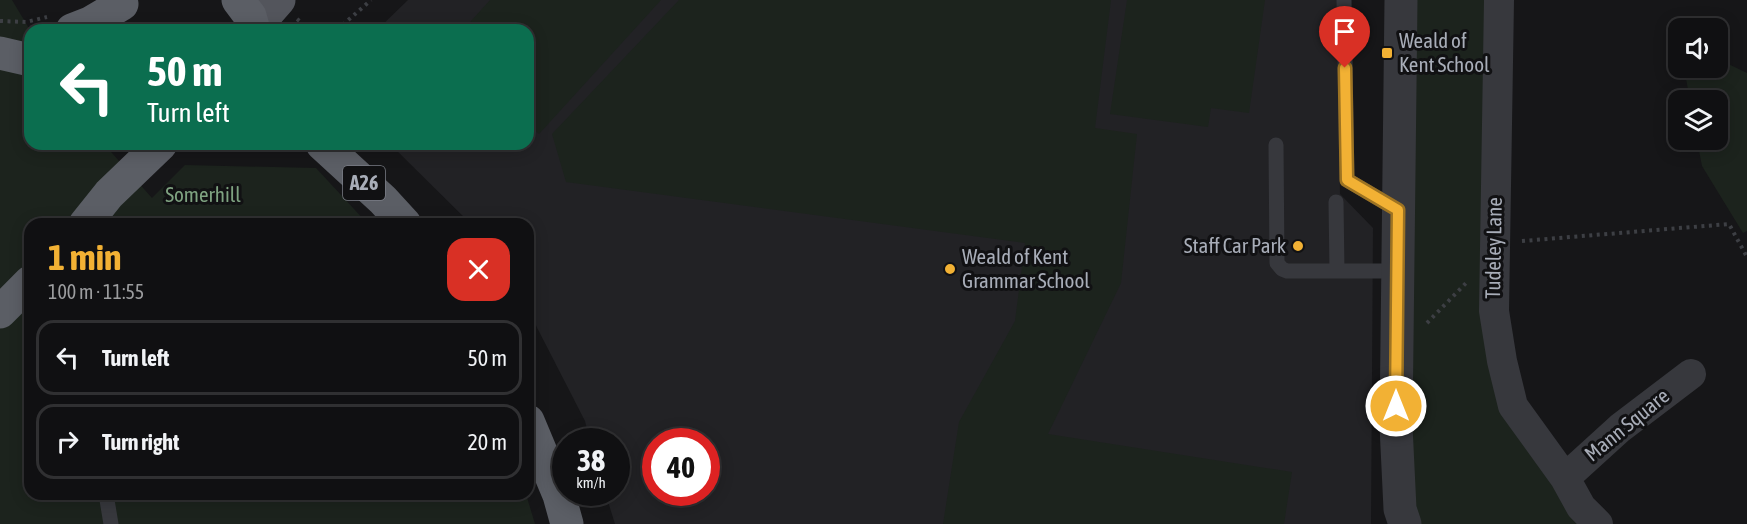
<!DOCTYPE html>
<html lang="en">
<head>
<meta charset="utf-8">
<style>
	body { margin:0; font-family:"Asap Condensed",sans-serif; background:#19191b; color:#f1f3f6; height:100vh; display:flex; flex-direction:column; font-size:22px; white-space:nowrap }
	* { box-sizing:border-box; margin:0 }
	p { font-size:20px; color:#9c9d9f }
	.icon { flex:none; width:33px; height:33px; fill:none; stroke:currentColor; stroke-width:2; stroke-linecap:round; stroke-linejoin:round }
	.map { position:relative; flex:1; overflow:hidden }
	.drawer { position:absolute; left:24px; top:218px; width:510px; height:282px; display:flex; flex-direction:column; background:#101012; border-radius:18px; box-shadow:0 3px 15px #0003,0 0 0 2px #303032 }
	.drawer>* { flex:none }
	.banner { position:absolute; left:24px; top:24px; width:510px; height:126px; border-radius:18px; box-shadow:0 3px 15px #0003,0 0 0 2px #303032; background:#0b6e4f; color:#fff; overflow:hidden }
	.fabs { position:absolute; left:1668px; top:18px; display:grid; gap:12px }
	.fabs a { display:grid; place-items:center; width:60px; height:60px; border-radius:12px; background:#101012; box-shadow:0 3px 15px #0003,0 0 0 2px #303032; font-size:30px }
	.speed { position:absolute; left:552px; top:428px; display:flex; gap:12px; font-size:30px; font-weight:700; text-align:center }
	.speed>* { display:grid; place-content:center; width:78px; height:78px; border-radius:50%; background:#101012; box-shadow:0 3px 15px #0003,0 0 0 2px #303032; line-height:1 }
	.speed small { font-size:15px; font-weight:400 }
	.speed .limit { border:9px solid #d22; background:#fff; color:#111 }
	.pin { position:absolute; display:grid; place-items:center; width:51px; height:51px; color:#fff; margin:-62px -26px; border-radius:50% 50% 50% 0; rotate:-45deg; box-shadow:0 0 6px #0007 }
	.pin .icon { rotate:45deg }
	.me { position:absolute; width:66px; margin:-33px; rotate:0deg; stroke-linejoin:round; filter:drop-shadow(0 0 4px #0008) }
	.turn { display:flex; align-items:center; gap:21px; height:126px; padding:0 24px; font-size:27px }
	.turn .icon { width:78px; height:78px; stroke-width:2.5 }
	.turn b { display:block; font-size:42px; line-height:51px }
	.round { display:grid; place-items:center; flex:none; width:63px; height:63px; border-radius:18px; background:#19191b }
	.headline { display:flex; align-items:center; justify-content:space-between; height:102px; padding:0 24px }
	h1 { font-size:36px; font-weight:700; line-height:45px; color:#f2b134 }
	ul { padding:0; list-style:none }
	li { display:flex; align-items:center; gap:18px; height:75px; margin:0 12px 9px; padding:0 12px; border:3px solid #303032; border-radius:18px }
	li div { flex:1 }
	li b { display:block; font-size:22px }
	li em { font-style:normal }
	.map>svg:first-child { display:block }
	.built { fill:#222225; fill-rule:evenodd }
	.green { fill:#1c231d }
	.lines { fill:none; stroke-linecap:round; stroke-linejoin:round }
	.path { stroke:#3d3f44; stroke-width:4; stroke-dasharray:3 4.5; stroke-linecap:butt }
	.service { stroke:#37383d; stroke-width:15 }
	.minor { stroke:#37383d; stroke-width:30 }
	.tertiary { stroke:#37383d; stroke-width:33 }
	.primary { stroke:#53555c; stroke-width:33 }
	.trunk { stroke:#5b5e65; stroke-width:33 }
	.route-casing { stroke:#9d7322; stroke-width:15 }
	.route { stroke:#f2b134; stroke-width:10 }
	.poi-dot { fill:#f2b134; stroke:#111113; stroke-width:2 }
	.labels { text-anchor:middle; stroke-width:6; stroke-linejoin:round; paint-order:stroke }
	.shield { fill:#111113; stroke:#7b7e86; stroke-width:1.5 }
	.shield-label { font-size:20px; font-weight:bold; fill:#a8adb8 }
	.poi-label { font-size:21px; fill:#a8adb8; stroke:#111113; text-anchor:start }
	.park-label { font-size:21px; fill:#7fa381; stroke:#111113 }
	.street-label { font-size:21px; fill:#a8adb8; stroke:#111113 }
</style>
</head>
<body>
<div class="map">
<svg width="1747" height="524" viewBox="0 0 1747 524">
	<rect width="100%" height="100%" fill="#161618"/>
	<!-- built -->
	<path class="built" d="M 408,0 L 1337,0 L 1340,194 L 1373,228 L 1371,524 L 615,524 L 605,492 L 616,492 L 616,441 L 590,441 L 585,421 L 528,310 L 528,224 L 470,223 L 390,144 L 528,144 L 528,30 L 377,30 ZM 656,441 L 706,441 L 706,492 L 656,492 Z"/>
	<!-- green -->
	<path class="green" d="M 0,0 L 12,0 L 30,30 L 30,144 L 104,144 L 152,198 L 185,165 L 316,168 L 367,223 L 30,224 L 30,494 L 526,494 L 535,524 L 0,524 Z
		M 490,0 L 661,0 L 539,134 L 528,124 L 528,30 L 463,30 Z
		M 679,0 L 1111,0 L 1095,128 L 1137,134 L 1121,283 L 1048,434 L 1292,472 L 1284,524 L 943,524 L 959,422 L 1015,321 L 1025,243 L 566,182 L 552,134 Z
		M 1127,0 L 1265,0 L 1249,113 L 1211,108 L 1208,127 L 1110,114 Z
		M 1400,0 L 1499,0 L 1494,234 L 1513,406 L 1598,524 L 1405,524 Z
		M 1718,59 L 1747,73 L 1747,231 L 1743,233 L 1702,166 L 1697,140 L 1718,140 L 1718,100 L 1690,100 L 1684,68 L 1718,68 Z"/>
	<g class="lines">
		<!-- path -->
		<path class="path" d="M 297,19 L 311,30
			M 0,21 L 26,22 L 47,17
			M 337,30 L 371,0
			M 1522,241 L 1729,224 L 1747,257
			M 1427,323 L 1468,281"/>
		<!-- service -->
		<path class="service" d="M 1344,0 L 1347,180 L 1398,210
			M 1276,145 L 1277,263 L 1282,269 L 1287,271 L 1397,271
			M 1336,202 L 1337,271
			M 106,494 L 111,524"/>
		<!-- minor -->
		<path class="minor" d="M 1499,0 L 1494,311 L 1502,361 L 1513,406 L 1565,478 L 1581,507 L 1598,524
			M 1565,478 L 1620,428 L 1691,374"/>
		<!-- tertiary -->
		<path class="tertiary" d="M 1401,0 L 1396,426 L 1400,509 L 1405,524"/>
		<!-- primary -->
		<path class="primary" d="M 258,30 L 265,16 L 279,0"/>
		<!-- trunk -->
		<path class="trunk" d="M 238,0 L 250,16 L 254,30
			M 72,30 L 90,23 L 122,4
			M 0,53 L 30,60
			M 322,144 L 383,200 L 405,224
			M 85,224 L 109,194 L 161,144
			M 0,312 L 30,282
			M 528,421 L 559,495 L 567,524"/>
	</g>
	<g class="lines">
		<defs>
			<path id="route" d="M 1345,68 L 1347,180 L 1398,210 L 1396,406"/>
		</defs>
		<!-- route casing -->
		<use href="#route" class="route-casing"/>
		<!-- route -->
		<use href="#route" class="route"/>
	</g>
	<!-- markers -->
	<g class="poi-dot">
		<rect x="1381" y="47" width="12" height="12" rx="3"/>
		<circle cx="1298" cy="246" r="6"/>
		<circle cx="950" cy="269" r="6"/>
	</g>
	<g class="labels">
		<!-- shield labels -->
		<rect class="shield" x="343" y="166" width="42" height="34" rx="4.5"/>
		<g class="shield-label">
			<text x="364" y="190">A26</text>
		</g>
		<!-- poi labels -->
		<g class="poi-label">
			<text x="1399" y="48">Weald of<tspan x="1399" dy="24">Kent School</tspan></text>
			<text x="1286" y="253" text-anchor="end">Staff Car Park</text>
			<text x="962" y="264">Weald of Kent<tspan x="962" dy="24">Grammar School</tspan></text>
		</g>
		<!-- park labels -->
		<g class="park-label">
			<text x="203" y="202">Somerhill</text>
		</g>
		<!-- street labels -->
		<g class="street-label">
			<text transform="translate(1494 248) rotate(-89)" y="7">Tudeley Lane</text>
			<text transform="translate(1627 425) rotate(-39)" y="7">Mann Square</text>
		</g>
	</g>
</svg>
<div class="fabs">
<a><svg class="icon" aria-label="sound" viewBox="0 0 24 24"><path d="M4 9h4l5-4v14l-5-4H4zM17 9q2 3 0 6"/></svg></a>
<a><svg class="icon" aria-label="layers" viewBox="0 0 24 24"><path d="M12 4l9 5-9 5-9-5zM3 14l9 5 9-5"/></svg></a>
</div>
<div class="speed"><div>38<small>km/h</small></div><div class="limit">40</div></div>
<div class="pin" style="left:1345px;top:68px;background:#d93025"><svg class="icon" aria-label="arrive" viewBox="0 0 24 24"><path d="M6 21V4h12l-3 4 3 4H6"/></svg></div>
<svg class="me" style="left:1396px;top:406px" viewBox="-20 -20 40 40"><circle r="17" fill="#f2b134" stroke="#fff" stroke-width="3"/><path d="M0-11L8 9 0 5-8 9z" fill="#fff"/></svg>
<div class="banner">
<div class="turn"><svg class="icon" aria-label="left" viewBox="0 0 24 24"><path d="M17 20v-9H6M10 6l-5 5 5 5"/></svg><div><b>50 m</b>Turn left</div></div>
</div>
<section class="drawer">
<div class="headline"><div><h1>1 min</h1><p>100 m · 11:55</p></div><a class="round" style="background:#d93025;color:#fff"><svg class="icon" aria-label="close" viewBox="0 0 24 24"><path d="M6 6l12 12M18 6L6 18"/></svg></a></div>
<ul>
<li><svg class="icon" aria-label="left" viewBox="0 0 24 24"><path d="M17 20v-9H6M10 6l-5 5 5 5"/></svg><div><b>Turn left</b></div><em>50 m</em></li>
<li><svg class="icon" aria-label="right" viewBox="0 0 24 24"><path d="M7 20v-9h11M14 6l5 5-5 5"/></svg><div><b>Turn right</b></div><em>20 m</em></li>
</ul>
</section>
</div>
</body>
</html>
